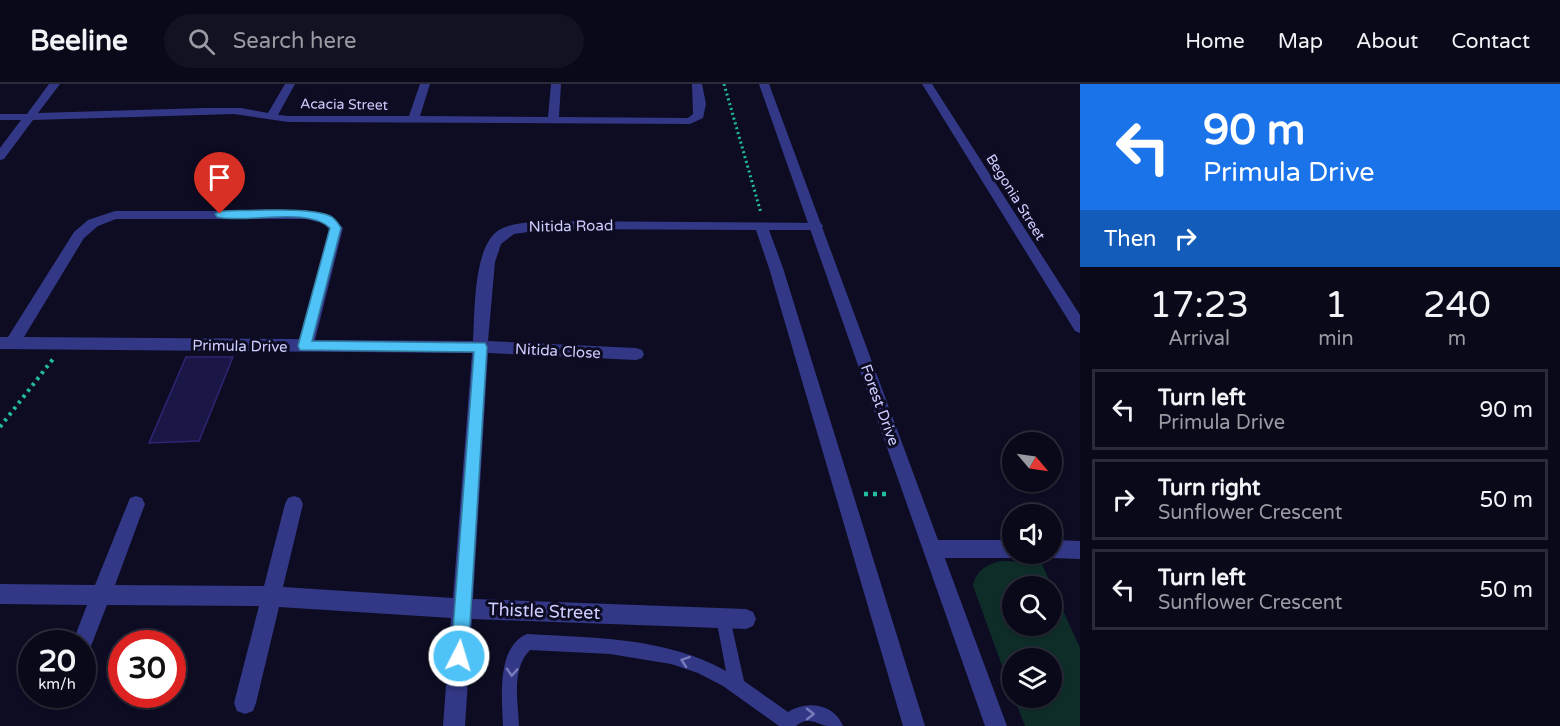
<!DOCTYPE html>
<html lang="en">
<head>
<meta charset="utf-8">
<style>
	body { margin:0; font-family:"Varela Round",sans-serif; background:#131223; color:#f1f3f6; height:100vh; display:flex; flex-direction:column; font-size:22px; white-space:nowrap }
	* { box-sizing:border-box; margin:0 }
	p { font-size:20px; color:#999aa2 }
	.icon { flex:none; width:33px; height:33px; fill:none; stroke:currentColor; stroke-width:2; stroke-linecap:round; stroke-linejoin:round }
	.map { position:relative; flex:1; overflow:hidden }
	.panel { display:flex; flex-direction:column; background:#0a091a; width:480px }
	.panel>* { flex:none }
	.hud { background:#1a73e8; color:#fff; overflow:hidden }
	.needle { width:39px; rotate:119deg }
	.controls { position:absolute; left:1002px; top:348px; display:grid; gap:12px }
	.controls a { display:grid; place-items:center; width:60px; height:60px; border-radius:50%; background:#0a091a; box-shadow:0 2px 4px #0004,0 0 0 2px #2a2a39; font-size:30px }
	.speed { position:absolute; left:18px; top:546px; display:flex; gap:12px; font-size:30px; font-weight:700; text-align:center }
	.speed>* { display:grid; place-content:center; width:78px; height:78px; border-radius:50%; background:#0a091a; box-shadow:0 2px 4px #0004,0 0 0 2px #2a2a39; line-height:1 }
	.speed small { font-size:15px; font-weight:400 }
	.speed .limit { border:9px solid #d22; background:#fff; color:#111 }
	.pin { position:absolute; display:grid; place-items:center; width:51px; height:51px; color:#fff; margin:-62px -26px; border-radius:50% 50% 50% 0; rotate:-45deg; box-shadow:0 0 6px #0007 }
	.pin .icon { rotate:45deg }
	.me { position:absolute; width:66px; margin:-33px; rotate:5deg; stroke-linejoin:round; filter:drop-shadow(0 0 4px #0008) }
	.turn { display:flex; align-items:center; gap:21px; height:126px; padding:0 24px; font-size:27px }
	.turn .icon { width:78px; height:78px; stroke-width:2.5 }
	.turn b { display:block; font-size:42px; line-height:51px }
	.then { display:flex; align-items:center; height:57px; padding:0 24px; background:#0003; gap:12px; font-size:22px }
	.eta { display:flex; justify-content:space-evenly; align-items:center; height:102px; text-align:center }
	.eta b { font-size:36px; font-weight:600; line-height:42px }
	ul { padding:0; list-style:none }
	li { display:flex; align-items:center; gap:18px; height:81px; margin:0 12px 9px; padding:0 12px; border:3px solid #2a2a39; border-radius:0px }
	li div { flex:1 }
	li b { display:block; font-size:22px }
	li em { font-style:normal }
	header { display:flex; align-items:center; gap:36px; box-sizing:border-box; height:84px; padding:0 30px; background:#0a091a; border-bottom:2px solid #2a2a39 }
	header strong { font-size:28px }
	nav { display:flex; gap:33px; margin-inline-start:auto; font-size:21px }
	.search { width:420px; height:54px; background:#131223; display:flex; align-items:center; gap:15px; box-sizing:border-box; padding:0 21px; border-radius:33px; color:#999aa2; font-size:22px }
	main { display:flex; flex:1; min-height:0 }
	.map>svg:first-child { display:block }
	.green { fill:#0e2d29; fill-rule:evenodd }
	.building { fill:#1a1645; stroke:#2d2674; stroke-width:1.5 }
	.lines { fill:none; stroke-linecap:round; stroke-linejoin:round }
	.path-far2 { stroke:#23bda4; stroke-width:3; stroke-dasharray:2 3; stroke-linecap:butt }
	.path-far1 { stroke:#23bda4; stroke-width:4; stroke-dasharray:3 4.5; stroke-linecap:butt }
	.path { stroke:#23bda4; stroke-width:4.5; stroke-dasharray:4 5; stroke-linecap:butt }
	.service { fill:#323886; fill-rule:evenodd }
	.minor { fill:#323886; fill-rule:evenodd }
	.tertiary { fill:#323886; fill-rule:evenodd }
	.oneway { stroke:#787bbc }
	.route { fill:#4fc3f7; stroke:#337fa1; stroke-width:1.5 }
	.labels { text-anchor:middle; stroke-width:6; stroke-linejoin:round; paint-order:stroke }
	.far-street-label { font-size:14px; fill:#cecdff; stroke:#0d0c23 }
	.street-label { font-size:15px; fill:#cecdff; stroke:#0d0c23 }
	.near-street-label { font-size:18px; fill:#cecdff; stroke:#0d0c23 }
</style>
</head>
<body>
<header>
<strong>Beeline</strong>
<div class="search"><svg class="icon" aria-label="search" viewBox="0 0 24 24"><circle cx="10" cy="10" r="6"/><path d="M15 15l6 6"/></svg>Search here</div>
<nav><a>Home</a><a>Map</a><a>About</a><a>Contact</a></nav>
</header>
<main>
<div class="map">
<svg width="1080" height="642" viewBox="0 0 1080 642">
	<rect width="100%" height="100%" fill="#0d0c23"/>
	<!-- green -->
	<path class="green" d="M 1001,477 L 1041,478 L 1080,564 L 1080,642 L 1025,642 L 1014,614 L 1052,614 L 1052,574 L 1012,574 L 1012,609 L 973,502 C 976,486 986,481 1001,477 ZM 1012,502 L 1052,502 L 1052,542 L 1012,542 Z"/>
	<!-- building -->
	<path class="building" d="M 186,273 L 233,273 L 199,357 L 149,359 Z"/>
	<g class="lines">
		<!-- path-far2 -->
		<path class="path-far2" d="M 724,0 L 761,129"/>
		<!-- path-far1 -->
		<path class="path-far1" d="M 0,343 L 53,275"/>
		<!-- path -->
		<path class="path" d="M 864,410 L 887,410"/>
		<!-- service -->
		<path class="service" d="M 723,527 L 728,529 L 730,534 L 744,597 L 788,628 C 807,616 834,620 843,642 C 838,642 833,642 828,642 C 815,640 809,631 796,642 L 779,642 L 723,602 L 698,589 L 671,580 L 610,570 L 530,566 C 511,585 518,617 519,642 L 503,642 C 502,615 496,563 527,550 C 595,554 665,553 726,587 L 716,534 L 718,529 Z"/>
		<!-- minor -->
		<path class="minor" d="M 49,0 L 60,0 L 38,29 L 205,24 L 241,24 L 268,29 L 285,0 L 295,0 L 278,31 L 288,32 L 409,32 L 420,0 L 430,0 L 420,32 L 548,33 L 551,0 L 561,0 L 559,33 L 688,34 L 693,30 L 692,0 L 702,0 L 706,20 L 703,34 L 690,40 L 288,38 L 234,30 L 33,36 L 4,75 L 0,76 L 0,64 L 21,36 L 0,36 L 0,30 L 27,30 Z
			M 922,0 L 932,0 L 1080,231 L 1080,249 L 1075,247 Z
			M 115,127 L 306,127 L 332,132 L 343,144 L 315,256 L 473,257 C 475,229 473,162 499,146 C 513,138 533,138 549,137 L 821,139 L 823,142 L 821,145 L 816,146 L 769,146 L 783,184 L 925,642 L 903,642 L 769,184 L 756,146 L 549,145 L 514,150 L 501,160 L 495,178 L 488,257 L 636,264 L 642,266 L 644,270 L 642,274 L 636,276 L 488,269 L 473,515 L 746,525 L 753,528 L 756,535 L 753,542 L 746,545 L 472,535 L 465,642 L 443,642 L 451,534 L 279,523 L 256,619 L 253,627 L 245,630 L 237,627 L 234,619 L 259,522 L 107,521 L 89,567 L 82,570 L 82,560 L 72,560 L 87,521 L 0,520 L 0,500 L 95,501 L 130,414 L 136,412 L 142,414 L 145,420 L 115,501 L 264,502 L 285,420 L 288,414 L 294,412 L 300,414 L 303,420 L 283,503 L 453,514 L 472,269 L 0,265 L 0,253 L 8,253 L 74,148 L 88,136 ZM 116,135 L 306,135 L 323,139 L 329,145 L 299,255 L 24,253 L 84,154 L 98,142 Z
			M 933,456 L 1012,456 L 1012,470 L 1020,470 L 1012,474 L 933,474 L 926,472 L 923,465 L 926,458 Z
			M 1052,456 L 1080,457 L 1080,475 L 1052,474 L 1045,472 L 1044,470 L 1052,470 Z
			M 52,610 L 74,610 L 70,620 L 62,623 L 54,620 Z"/>
		<!-- tertiary -->
		<path class="tertiary" d="M 759,0 L 769,0 L 1007,642 L 985,642 Z"/>
	</g>
	<!-- one-way arrows -->
	<defs><path id="oneway-chevron" d="M-2-3.5L2.5 0L-2 3.5" fill="none" stroke-width="1.6" stroke-linecap="round" stroke-linejoin="round" transform="scale(1.5)"/></defs>
	<g class="oneway">
		<use href="#oneway-chevron" transform="translate(685 577) rotate(-161)"/>
		<use href="#oneway-chevron" transform="translate(512 588) rotate(93)"/>
		<use href="#oneway-chevron" transform="translate(810 630)"/>
	</g>
	<!-- route -->
	<path class="route" d="M 220,127 C 243,127 316,122 332,133 C 336,136 339,140 341,144 L 312,257 L 485,259 L 487,263 L 468,572 L 466,578 L 459,580 L 453,578 L 451,572 L 474,268 L 300,266 L 298,262 L 330,144 C 308,122 247,140 217,133 L 215,130 Z"/>
	<g class="labels">
		<!-- far-street labels -->
		<g class="far-street-label">
			<text transform="translate(344 20) rotate(1)" y="5">Acacia Street</text>
			<text transform="translate(1016 113) rotate(58)" y="5">Begonia Street</text>
		</g>
		<!-- street labels -->
		<g class="street-label">
			<text transform="translate(571 142) rotate(-1)" y="5">Nitida Road</text>
			<text transform="translate(240 262) rotate(1)" y="5">Primula Drive</text>
			<text transform="translate(558 267) rotate(3)" y="5">Nitida Close</text>
			<text transform="translate(880 321) rotate(70)" y="5">Forest Drive</text>
		</g>
		<!-- near-street labels -->
		<g class="near-street-label">
			<text transform="translate(544 527) rotate(2)" y="6">Thistle Street</text>
		</g>
	</g>
</svg>
<div class="controls">
<a><svg class="needle" viewBox="-14 -14 28 28"><path d="M0-13l5 13h-10z" fill="#e53935"/><path d="M0 13l5-13h-10z" fill="#999aa2"/></svg></a>
<a><svg class="icon" aria-label="sound" viewBox="0 0 24 24"><path d="M4 9h4l5-4v14l-5-4H4zM17 9q2 3 0 6"/></svg></a>
<a><svg class="icon" aria-label="search" viewBox="0 0 24 24"><circle cx="10" cy="10" r="6"/><path d="M15 15l6 6"/></svg></a>
<a><svg class="icon" aria-label="layers" viewBox="0 0 24 24"><path d="M12 4l9 5-9 5-9-5zM3 14l9 5 9-5"/></svg></a>
</div>
<div class="speed"><div>20<small>km/h</small></div><div class="limit">30</div></div>
<div class="pin" style="left:220px;top:130px;background:#d93025"><svg class="icon" aria-label="arrive" viewBox="0 0 24 24"><path d="M6 21V4h12l-3 4 3 4H6"/></svg></div>
<svg class="me" style="left:459px;top:572px" viewBox="-20 -20 40 40"><circle r="17" fill="#4fc3f7" stroke="#fff" stroke-width="3"/><path d="M0-11L8 9 0 5-8 9z" fill="#fff"/></svg>
</div>
<section class="panel">
<div class="hud">
<div class="turn"><svg class="icon" aria-label="left" viewBox="0 0 24 24"><path d="M17 20v-9H6M10 6l-5 5 5 5"/></svg><div><b>90 m</b>Primula Drive</div></div>
<div class="then">Then<svg class="icon" aria-label="right" viewBox="0 0 24 24"><path d="M7 20v-9h11M14 6l5 5-5 5"/></svg></div>
</div>
<div class="eta">
<div><b>17:23</b><p>Arrival</p></div>
<div><b>1</b><p>min</p></div>
<div><b>240</b><p>m</p></div>
</div>
<ul>
<li><svg class="icon" aria-label="left" viewBox="0 0 24 24"><path d="M17 20v-9H6M10 6l-5 5 5 5"/></svg><div><b>Turn left</b><p>Primula Drive</p></div><em>90 m</em></li>
<li><svg class="icon" aria-label="right" viewBox="0 0 24 24"><path d="M7 20v-9h11M14 6l5 5-5 5"/></svg><div><b>Turn right</b><p>Sunflower Crescent</p></div><em>50 m</em></li>
<li><svg class="icon" aria-label="left" viewBox="0 0 24 24"><path d="M17 20v-9H6M10 6l-5 5 5 5"/></svg><div><b>Turn left</b><p>Sunflower Crescent</p></div><em>50 m</em></li>
</ul>
</section>
</main>
</body>
</html>
